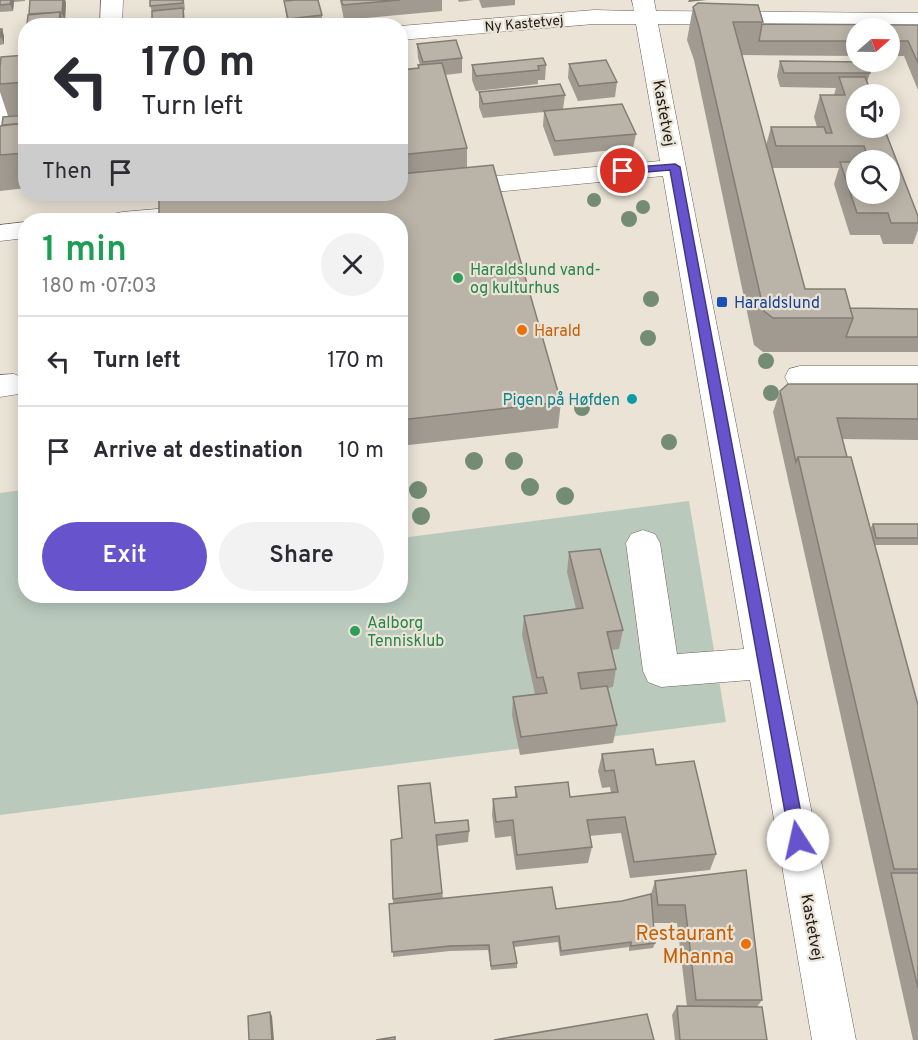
<!DOCTYPE html>
<html lang="en">
<head>
<meta charset="utf-8">
<style>
	body { margin:0; font-family:Overpass,sans-serif; background:#f2f2f3; color:#2b2b33; height:100vh; display:flex; flex-direction:column; font-size:22px; white-space:nowrap }
	* { box-sizing:border-box; margin:0 }
	p { font-size:20px; color:#7c7c81 }
	.icon { flex:none; width:33px; height:33px; fill:none; stroke:currentColor; stroke-width:2; stroke-linecap:round; stroke-linejoin:round }
	.map { position:relative; flex:1; overflow:hidden }
	.drawer { position:absolute; left:18px; top:213px; width:390px; height:390px; display:flex; flex-direction:column; background:#fff; border-radius:24px; box-shadow:0 3px 15px #0003 }
	.drawer>* { flex:none }
	.top-card { position:absolute; left:18px; top:18px; width:390px; height:183px; border-radius:24px; box-shadow:0 3px 15px #0003; background:#fff; color:#2b2b33; overflow:hidden }
	.needle { width:39px; rotate:70deg }
	.tools { position:absolute; left:846px; top:18px; display:grid; gap:12px }
	.tools a { display:grid; place-items:center; width:54px; height:54px; border-radius:50%; background:#fff; box-shadow:0 3px 15px #0003; font-size:30px }
	.pin { position:absolute; display:grid; place-items:center; width:51px; height:51px; color:#fff; margin:-26px; border:3px solid #fff; border-radius:50%; box-shadow:0 2px 6px #0007 }
	.me { position:absolute; width:66px; margin:-33px; rotate:350deg; stroke-linejoin:round; filter:drop-shadow(0 0 4px #0008) }
	.turn { display:flex; align-items:center; gap:21px; height:126px; padding:0 24px; font-size:27px }
	.turn .icon { width:78px; height:78px; stroke-width:2.5 }
	.turn b { display:block; font-size:42px; line-height:51px }
	.then { display:flex; align-items:center; height:57px; padding:0 24px; background:#0003; gap:12px; font-size:22px }
	.round { display:grid; place-items:center; flex:none; width:63px; height:63px; border-radius:32px; background:#f2f2f3 }
	.summary { display:flex; align-items:center; justify-content:space-between; height:102px; padding:0 24px }
	h1 { font-size:36px; font-weight:600; line-height:45px; color:#1e9e55 }
	.action { display:flex; gap:12px; margin-top:auto; padding:12px 24px }
	.action a { flex:1; height:69px; border-radius:36px; background:#6754cd; color:#fff; font-size:24px; font-weight:600; line-height:69px; text-align:center }
	.action a+a { background:#f2f2f3; color:#2b2b33 }
	ul { padding:0; list-style:none }
	li { display:flex; align-items:center; gap:18px; height:90px; padding:0 24px; border-top:2px solid #e1e1e2 }
	li div { flex:1 }
	li b { display:block; font-size:22px }
	li em { font-style:normal }
	.map>svg:first-child { display:block }
	.green { fill:#b9cabd }
	.lines { fill:none; stroke-linecap:round; stroke-linejoin:round }
	.minor-casing { stroke:#686257; stroke-width:1 }
	.minor { fill:#fff; fill-rule:evenodd }
	.tree { fill:#748c76 }
	.wall { fill:#a09a90; fill-rule:evenodd }
	.shaded-wall { fill:#827d75 }
	.building { fill:#bab3a7; stroke:#827d75; stroke-width:1.5 }
	.route { fill:#6754cd; stroke:#433785; stroke-width:1.5 }
	.leisure-dot { fill:#2e9e5b; stroke:#eae3d6; stroke-width:2 }
	.transit-dot { fill:#1a4fb4; stroke:#eae3d6; stroke-width:2 }
	.food-dot { fill:#e8710a; stroke:#eae3d6; stroke-width:2 }
	.culture-dot { fill:#0f9aa8; stroke:#eae3d6; stroke-width:2 }
	.labels { text-anchor:middle; stroke-width:4.5; stroke-linejoin:round; paint-order:stroke }
	.far-street-label { font-size:14px; fill:#1e1c17; stroke:#eae3d6 }
	.street-label { font-size:16px; fill:#1e1c17; stroke:#eae3d6 }
	.leisure-label { font-size:16px; fill:#27864d; stroke:#eae3d6; text-anchor:start }
	.transit-label { font-size:16px; fill:#164399; stroke:#eae3d6; text-anchor:start }
	.food-label { font-size:16px; fill:#c56008; stroke:#eae3d6; text-anchor:start }
	.culture-label { font-size:16px; fill:#0d838f; stroke:#eae3d6; text-anchor:end }
	.near-food-label { font-size:20px; fill:#c56008; stroke:#eae3d6; text-anchor:end }
</style>
</head>
<body>
<div class="map">
<svg width="918" height="1040" viewBox="0 0 918 1040">
	<rect width="100%" height="100%" fill="#eae3d6"/>
	<!-- green -->
	<path class="green" d="M 22,490 L 25,491 L 26,596 L 400,596 L 401,538 L 689,501 L 726,722 L 0,815 L 0,493 Z"/>
	<g class="lines">
		<defs>
			<path id="minor" d="M 101,0 L 123,0 L 122,26 L 100,26 Z
				M 632,0 L 654,0 L 656,11 L 918,13 L 918,27 L 658,24 L 856,1040 L 812,1040 L 750,680 L 661,687 L 648,682 L 643,671 L 626,543 L 631,534 L 643,530 L 655,534 L 660,543 L 677,654 L 744,649 L 663,176 L 400,201 L 391,199 L 387,194 L 400,194 L 400,185 L 660,161 L 636,24 L 594,24 L 400,40 L 400,26 L 594,10 L 634,11 Z
				M 9,60 L 17,62 L 20,67 L 12,123 L 9,128 L 0,130 L 0,63 Z
				M 204,205 L 213,207 L 217,213 L 213,219 L 109,220 L 113,214 L 122,212 Z
				M 26,222 L 26,238 L 0,241 L 0,225 Z
				M 800,366 L 918,366 L 918,388 L 800,388 L 789,385 L 785,377 L 789,369 Z
				M 14,374 L 26,379 L 25,393 L 0,397 L 0,375 Z"/>
		</defs>
		<!-- minor casing -->
		<use href="#minor" class="minor-casing"/>
		<!-- minor -->
		<use href="#minor" class="minor"/>
	</g>
	<!-- trees -->
	<g class="tree">
		<circle cx="594" cy="200" r="7"/>
		<circle cx="643" cy="207" r="7"/>
		<circle cx="629" cy="219" r="8"/>
		<circle cx="651" cy="299" r="8"/>
		<circle cx="648" cy="338" r="8"/>
		<circle cx="766" cy="361" r="8"/>
		<circle cx="771" cy="393" r="8"/>
		<circle cx="582" cy="408" r="8"/>
		<circle cx="669" cy="442" r="8"/>
		<circle cx="474" cy="461" r="9"/>
		<circle cx="514" cy="461" r="9"/>
		<circle cx="530" cy="487" r="9"/>
		<circle cx="418" cy="490" r="9"/>
		<circle cx="565" cy="496" r="9"/>
		<circle cx="421" cy="516" r="9"/>
	</g>
	<!-- wall -->
	<path class="wall" d="M 0,0 L 25,0 L 25,1 L 14,2 L 13,11 L 0,12 Z
		M 30,0 L 65,0 L 66,3 L 65,20 L 63,20 L 64,26 L 59,26 L 29,14 Z
		M 184,0 L 185,10 L 184,10 L 185,26 L 152,26 L 152,11 L 150,6 Z
		M 340,0 L 442,0 L 442,11 L 344,20 Z
		M 458,0 L 474,0 L 459,2 Z
		M 479,0 L 515,0 L 515,5 L 482,8 Z
		M 693,7 L 763,22 L 762,24 L 918,25 L 918,90 L 904,56 L 890,56 L 890,28 L 856,28 L 856,56 L 742,55 L 766,145 L 771,127 L 817,127 L 814,117 L 820,95 L 834,95 L 836,88 L 780,87 L 777,76 L 780,61 L 870,73 L 867,82 L 918,216 L 918,230 L 913,244 L 883,244 L 880,235 L 850,235 L 834,184 L 839,168 L 772,168 L 805,289 L 850,308 L 918,309 L 918,352 L 763,352 L 754,345 L 694,60 L 687,40 ZM 856,160 L 890,160 L 856,194 Z
		M 285,9 L 322,15 L 322,23 L 288,26 Z
		M 0,29 L 2,29 L 4,36 L 4,44 L 0,45 Z
		M 417,44 L 462,58 L 462,73 L 445,75 L 467,148 L 467,168 L 561,402 L 558,428 L 400,446 L 400,64 L 402,70 L 418,68 L 418,65 L 420,65 L 418,58 Z
		M 26,55 L 26,188 L 0,191 L 0,126 L 2,125 L 8,116 L 0,92 L 0,67 Z
		M 569,64 L 617,82 L 615,97 L 578,101 L 568,78 Z
		M 472,65 L 546,65 L 545,80 L 538,80 L 538,84 L 476,91 L 472,80 Z
		M 479,92 L 565,95 L 563,109 L 636,134 L 633,148 L 554,156 L 543,126 L 544,112 L 483,118 L 479,107 Z
		M 918,384 L 918,440 L 842,439 L 870,529 L 873,524 L 918,524 L 918,545 L 874,545 L 918,705 L 918,1040 L 913,1040 L 773,412 L 780,391 Z
		M 569,552 L 623,630 L 619,649 L 612,650 L 616,669 L 613,687 L 608,688 L 617,725 L 613,743 L 520,755 L 512,715 L 513,697 L 535,694 L 522,635 L 524,616 L 576,609 L 567,572 Z
		M 602,754 L 656,765 L 716,854 L 710,870 L 630,878 L 621,833 L 589,836 L 592,847 L 588,863 L 516,870 L 511,836 L 495,838 L 492,815 L 493,799 L 515,797 L 515,787 L 570,797 L 611,793 L 610,787 L 602,788 L 598,771 Z
		M 435,823 L 469,831 L 468,842 L 437,846 L 443,899 L 556,909 L 622,901 L 651,894 L 655,881 L 746,870 L 762,1000 L 757,1007 L 767,1040 L 675,1040 L 672,1015 L 677,1006 L 687,1007 L 677,923 L 653,923 L 655,943 L 653,948 L 629,951 L 629,947 L 560,956 L 558,942 L 514,947 L 517,963 L 517,968 L 491,970 L 488,950 L 450,951 L 393,957 L 393,899 L 402,838 Z"/>
	<!-- shaded-wall -->
	<path class="shaded-wall" d="M 11,0 L 14,0 L 14,2 L 13,11 L 10,4 Z
		M 63,0 L 65,0 L 66,3 L 65,20 L 62,13 Z
		M 689,0 L 707,0 L 688,2 Z
		M 60,12 L 64,26 L 59,26 Z
		M 2,29 L 4,36 L 4,44 L 1,37 Z
		M 270,1012 L 272,1016 L 274,1040 L 272,1040 Z"/>
	<!-- building -->
	<path class="building" d="M 0,0 L 11,0 L 10,4 L 0,5 Z
		M 30,0 L 63,0 L 62,13 L 60,13 L 60,12 L 29,14 Z
		M 150,0 L 183,0 L 183,3 L 150,6 Z
		M 296,0 L 318,0 L 322,15 L 288,19 L 284,1 Z
		M 341,0 L 400,0 L 343,5 Z
		M 698,3 L 758,5 L 763,22 L 733,22 L 805,289 L 845,289 L 853,318 L 773,318 L 764,311 L 699,27 L 693,7 Z
		M 183,8 L 184,26 L 152,26 L 152,11 Z
		M 60,12 L 59,26 L 27,26 L 28,15 Z
		M 762,24 L 918,25 L 918,63 L 908,41 L 890,41 L 890,28 L 856,28 L 856,41 L 759,41 Z
		M 0,29 L 2,29 L 1,37 L 0,37 Z
		M 456,40 L 462,58 L 423,62 L 417,44 Z
		M 26,55 L 26,82 L 0,84 L 0,67 L 1,57 Z
		M 543,58 L 546,65 L 538,66 L 539,70 L 476,76 L 472,65 Z
		M 606,60 L 617,82 L 579,86 L 569,64 Z
		M 780,61 L 866,62 L 870,73 L 784,73 Z
		M 442,63 L 467,148 L 400,155 L 400,70 L 419,68 L 418,65 Z
		M 839,77 L 865,77 L 872,94 L 856,94 L 856,128 L 884,128 L 918,216 L 918,223 L 891,223 L 888,213 L 857,213 L 840,162 L 856,162 L 856,194 L 890,194 L 890,160 L 869,160 L 864,146 L 776,146 L 771,127 L 824,127 L 826,133 L 832,133 L 820,95 L 845,95 Z
		M 560,84 L 565,95 L 483,104 L 479,92 Z
		M 622,104 L 636,134 L 555,141 L 544,111 Z
		M 26,115 L 26,123 L 2,125 L 3,117 Z
		M 26,123 L 26,153 L 0,155 L 0,126 Z
		M 493,165 L 561,402 L 400,420 L 400,220 L 159,220 L 159,196 L 182,194 L 400,194 L 400,174 Z
		M 131,214 L 131,220 L 75,220 Z
		M 850,308 L 918,309 L 918,337 L 846,337 L 853,318 Z
		M 788,384 L 918,384 L 918,419 L 837,418 L 847,457 L 798,457 L 796,462 L 780,391 Z
		M 798,457 L 851,457 L 918,705 L 918,869 L 894,869 Z
		M 873,524 L 918,524 L 918,538 L 876,538 Z
		M 600,549 L 623,630 L 607,632 L 616,669 L 578,673 L 581,689 L 607,686 L 617,725 L 521,737 L 513,697 L 547,693 L 543,677 L 537,678 L 524,616 L 583,608 L 569,552 Z
		M 653,749 L 656,765 L 694,761 L 716,854 L 634,862 L 625,817 L 587,820 L 592,847 L 517,855 L 513,820 L 496,822 L 493,799 L 517,797 L 515,787 L 568,782 L 570,797 L 618,792 L 614,770 L 605,771 L 602,754 Z
		M 430,783 L 435,823 L 468,820 L 469,831 L 436,835 L 442,893 L 393,899 L 391,840 L 402,838 L 398,786 Z
		M 746,870 L 762,1000 L 696,1000 L 685,905 L 658,905 L 655,881 Z
		M 891,873 L 918,873 L 918,988 Z
		M 552,887 L 556,909 L 622,901 L 651,894 L 655,943 L 631,946 L 631,942 L 561,951 L 559,936 L 513,942 L 517,963 L 491,966 L 489,945 L 450,946 L 392,952 L 389,904 Z
		M 677,1006 L 762,1007 L 767,1040 L 680,1040 Z
		M 270,1012 L 272,1040 L 249,1040 L 248,1016 Z
		M 647,1014 L 654,1040 L 494,1040 Z
		M 395,1037 L 395,1040 L 376,1040 Z"/>
	<!-- route -->
	<path class="route" d="M 675,164 L 680,167 L 806,840 L 804,846 L 798,848 L 792,846 L 790,840 L 670,170 L 623,174 L 618,171 L 623,168 Z"/>
	<!-- markers -->
	<g class="leisure-dot">
		<circle cx="458" cy="278" r="6"/>
		<circle cx="355" cy="631" r="6"/>
	</g>
	<rect class="transit-dot" x="716" y="296" width="12" height="12" rx="3"/>
	<g class="food-dot">
		<circle cx="522" cy="330" r="6"/>
		<circle cx="746" cy="944" r="6"/>
	</g>
	<circle class="culture-dot" cx="632" cy="399" r="6"/>
	<g class="labels">
		<!-- far-street labels -->
		<g class="far-street-label">
			<text transform="translate(524 23) rotate(-5)" y="5">Ny Kastetvej</text>
		</g>
		<!-- street labels -->
		<g class="street-label">
			<text transform="translate(665 113) rotate(80)" y="6">Kastetvej</text>
			<text transform="translate(813 927) rotate(80)" y="6">Kastetvej</text>
		</g>
		<!-- leisure labels -->
		<g class="leisure-label">
			<text x="470" y="275">Haraldslund vand-<tspan x="470" dy="18">og kulturhus</tspan></text>
			<text x="367" y="628">Aalborg<tspan x="367" dy="18">Tennisklub</tspan></text>
		</g>
		<!-- transit labels -->
		<g class="transit-label">
			<text x="734" y="308">Haraldslund</text>
		</g>
		<!-- food labels -->
		<g class="food-label">
			<text x="534" y="336">Harald</text>
		</g>
		<!-- culture labels -->
		<g class="culture-label">
			<text x="620" y="405">Pigen på Høfden</text>
		</g>
		<!-- near-food labels -->
		<g class="near-food-label">
			<text x="734" y="940">Restaurant<tspan x="734" dy="23">Mhanna</tspan></text>
		</g>
	</g>
</svg>
<div class="tools">
<a><svg class="needle" viewBox="-14 -14 28 28"><path d="M0-13l5 13h-10z" fill="#e53935"/><path d="M0 13l5-13h-10z" fill="#7c7c81"/></svg></a>
<a><svg class="icon" aria-label="sound" viewBox="0 0 24 24"><path d="M4 9h4l5-4v14l-5-4H4zM17 9q2 3 0 6"/></svg></a>
<a><svg class="icon" aria-label="search" viewBox="0 0 24 24"><circle cx="10" cy="10" r="6"/><path d="M15 15l6 6"/></svg></a>
</div>
<div class="pin" style="left:623px;top:171px;background:#d93025"><svg class="icon" aria-label="arrive" viewBox="0 0 24 24"><path d="M6 21V4h12l-3 4 3 4H6"/></svg></div>
<svg class="me" style="left:798px;top:840px" viewBox="-20 -20 40 40"><circle r="19" fill="#fff"/><path d="M0-13L10 11 0 6-10 11z" fill="#6754cd"/></svg>
<div class="top-card">
<div class="turn"><svg class="icon" aria-label="left" viewBox="0 0 24 24"><path d="M17 20v-9H6M10 6l-5 5 5 5"/></svg><div><b>170 m</b>Turn left</div></div>
<div class="then">Then<svg class="icon" aria-label="arrive" viewBox="0 0 24 24"><path d="M6 21V4h12l-3 4 3 4H6"/></svg></div>
</div>
<section class="drawer">
<div class="summary"><div><h1>1 min</h1><p>180 m · 07:03</p></div><a class="round"><svg class="icon" aria-label="close" viewBox="0 0 24 24"><path d="M6 6l12 12M18 6L6 18"/></svg></a></div>
<ul>
<li><svg class="icon" aria-label="left" viewBox="0 0 24 24"><path d="M17 20v-9H6M10 6l-5 5 5 5"/></svg><div><b>Turn left</b></div><em>170 m</em></li>
<li><svg class="icon" aria-label="arrive" viewBox="0 0 24 24"><path d="M6 21V4h12l-3 4 3 4H6"/></svg><div><b>Arrive at destination</b></div><em>10 m</em></li>
</ul>
<div class="action"><a>Exit</a><a>Share</a></div>
</section>
</div>
</body>
</html>
